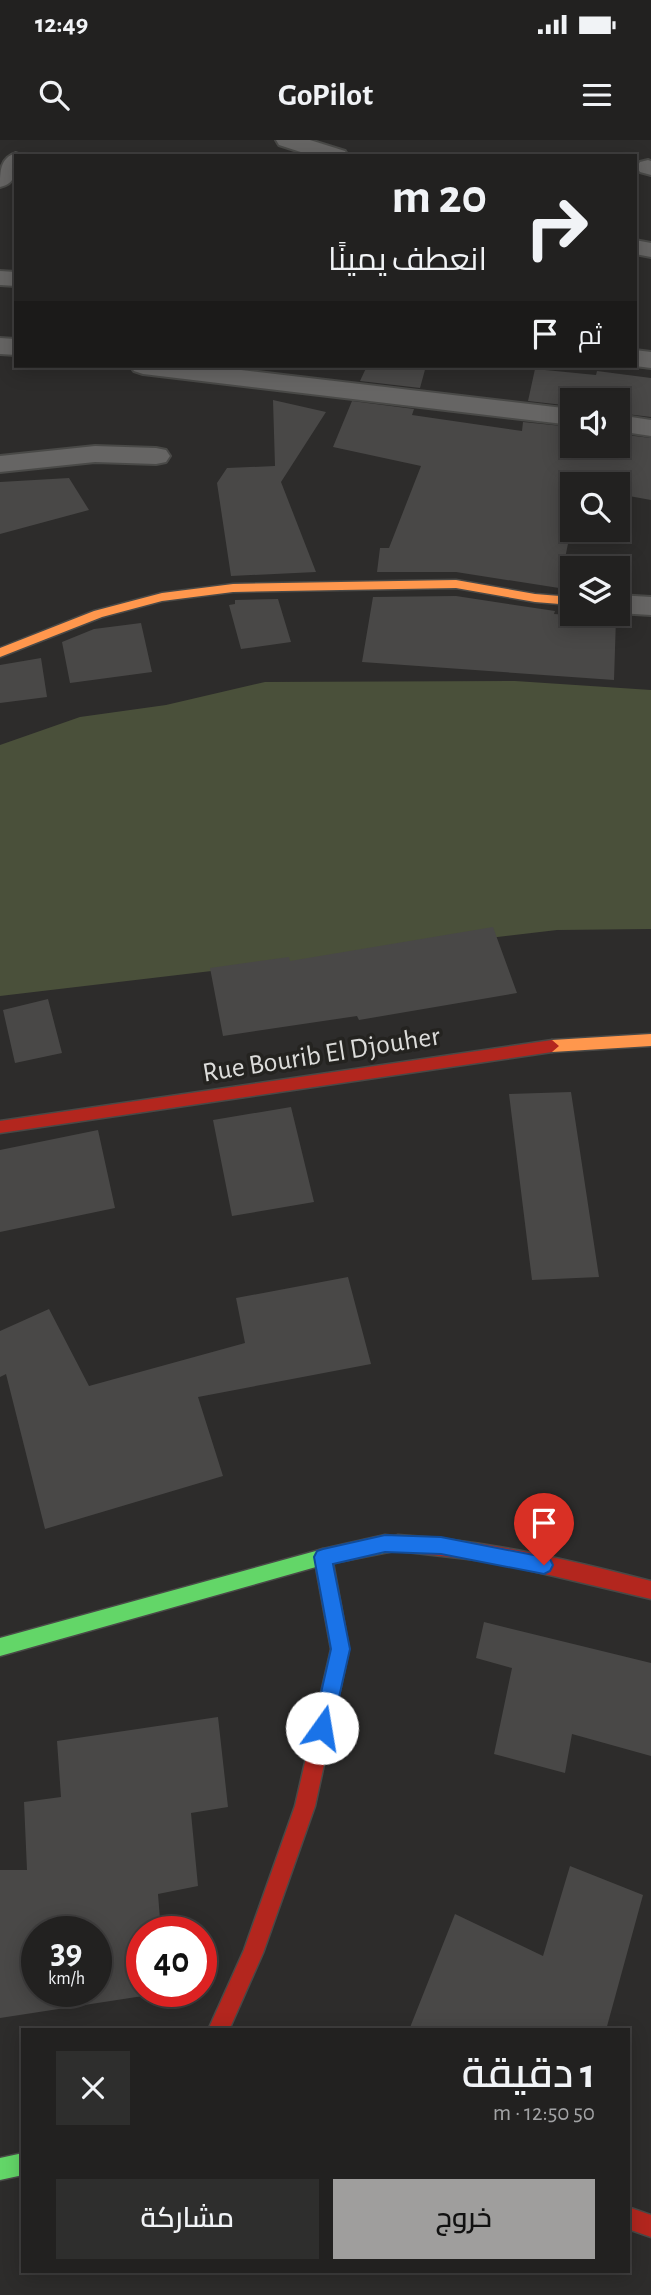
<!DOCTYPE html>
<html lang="ar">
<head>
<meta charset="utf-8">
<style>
	body { margin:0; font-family:"Alegreya Sans",Cairo,sans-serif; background:#2e2e2d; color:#f1f3f6; direction:rtl; height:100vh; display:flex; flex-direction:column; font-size:26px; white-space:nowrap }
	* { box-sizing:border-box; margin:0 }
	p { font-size:23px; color:#a2a3a5 }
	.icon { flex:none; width:38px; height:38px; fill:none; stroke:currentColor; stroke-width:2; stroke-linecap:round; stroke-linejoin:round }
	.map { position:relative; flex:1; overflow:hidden; direction:ltr }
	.panel { position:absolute; left:21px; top:1888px; width:609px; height:245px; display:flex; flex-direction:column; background:#222120; border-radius:0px; box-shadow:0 4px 18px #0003,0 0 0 2px #3f3e3e; direction:rtl }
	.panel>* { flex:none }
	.guide { position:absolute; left:14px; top:14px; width:623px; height:214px; border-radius:0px; box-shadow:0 4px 18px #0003,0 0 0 2px #3f3e3e; direction:rtl; background:#222120; color:#f1f3f6; overflow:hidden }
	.buttons { position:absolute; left:560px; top:248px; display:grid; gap:14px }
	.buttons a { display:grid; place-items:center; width:70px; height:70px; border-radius:0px; background:#222120; box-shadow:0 4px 18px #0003,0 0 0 2px #3f3e3e; font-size:35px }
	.speed { position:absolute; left:21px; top:1776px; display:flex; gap:14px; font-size:35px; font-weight:700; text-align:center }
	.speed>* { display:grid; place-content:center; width:91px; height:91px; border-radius:50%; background:#222120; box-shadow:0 4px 18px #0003,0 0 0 2px #3f3e3e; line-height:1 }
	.speed small { font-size:18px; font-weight:400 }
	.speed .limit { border:10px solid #d22; background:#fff; color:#111 }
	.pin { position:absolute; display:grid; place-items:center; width:60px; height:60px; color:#fff; margin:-72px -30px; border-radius:50% 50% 50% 0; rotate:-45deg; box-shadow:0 0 7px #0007 }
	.pin .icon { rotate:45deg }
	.me { position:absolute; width:77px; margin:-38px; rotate:13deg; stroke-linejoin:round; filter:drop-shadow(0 0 5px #0008) }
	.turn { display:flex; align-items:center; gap:24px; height:147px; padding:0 35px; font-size:32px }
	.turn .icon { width:91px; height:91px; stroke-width:2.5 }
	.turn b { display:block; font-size:49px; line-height:60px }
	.then { display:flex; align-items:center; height:66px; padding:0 35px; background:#0003; gap:14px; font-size:26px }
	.round { display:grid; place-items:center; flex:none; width:74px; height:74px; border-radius:0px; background:#2e2e2d }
	.overview { display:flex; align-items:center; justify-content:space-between; height:119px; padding:0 35px }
	h1 { font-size:42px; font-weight:600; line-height:52px }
	.primary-button { display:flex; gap:14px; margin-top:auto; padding:14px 35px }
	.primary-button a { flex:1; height:80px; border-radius:0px; background:#9f9e9d; color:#111; font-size:28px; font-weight:600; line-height:80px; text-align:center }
	.primary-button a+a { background:#2e2e2d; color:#f1f3f6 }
	.status { display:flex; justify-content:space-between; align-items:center; height:49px; padding:0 35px; background:#222120; direction:ltr }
	.status svg { height:19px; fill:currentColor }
	header { display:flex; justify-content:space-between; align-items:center; height:91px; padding:0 35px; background:#222120; font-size:32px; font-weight:600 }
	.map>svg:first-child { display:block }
	.green { fill:#4a503a }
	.building { fill:#494847; fill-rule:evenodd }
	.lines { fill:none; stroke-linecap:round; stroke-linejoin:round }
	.street-casing { stroke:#494947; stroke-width:4 }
	.fast-casing { stroke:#494947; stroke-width:3 }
	.slow-casing { stroke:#494947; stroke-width:3 }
	.jam-casing { stroke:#494947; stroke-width:3 }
	.street { fill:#666564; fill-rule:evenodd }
	.fast { fill:#63d668; fill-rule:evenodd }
	.slow { fill:#ff974d; fill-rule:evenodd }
	.jam { fill:#b3261e; fill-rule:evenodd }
	.route { fill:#1a73e8; stroke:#114b97; stroke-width:2 }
	.labels { text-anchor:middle; stroke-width:7; stroke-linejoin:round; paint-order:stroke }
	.street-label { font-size:28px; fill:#dcdcda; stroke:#242320 }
</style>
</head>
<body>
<div class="status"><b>12:49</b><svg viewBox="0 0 49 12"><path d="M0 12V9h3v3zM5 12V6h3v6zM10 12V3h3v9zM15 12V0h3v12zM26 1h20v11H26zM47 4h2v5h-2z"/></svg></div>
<header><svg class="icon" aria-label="menu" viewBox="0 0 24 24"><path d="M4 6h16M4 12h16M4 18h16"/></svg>GoPilot<svg class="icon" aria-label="search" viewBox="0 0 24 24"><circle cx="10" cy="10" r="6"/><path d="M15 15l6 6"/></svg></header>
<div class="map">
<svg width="651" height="2155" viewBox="0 0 651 2155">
	<rect width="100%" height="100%" fill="#2d2c2b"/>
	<!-- green -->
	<path class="green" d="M 515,541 L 651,550 L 651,789 L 557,790 L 0,856 L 0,605 L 80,577 L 166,565 L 265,542 Z"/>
	<!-- building -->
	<path class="building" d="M 367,226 L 426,226 L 420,248 L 360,241 Z
		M 535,229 L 596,235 L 597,231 L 651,238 L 651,277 L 618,273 L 618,261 L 572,261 L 572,266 L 528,261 Z
		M 273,260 L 326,272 L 281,342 L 316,432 L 231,436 L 217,343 L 227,328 L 275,326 Z
		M 352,261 L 414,269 L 412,275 L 522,291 L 523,282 L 572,287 L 572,306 L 618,306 L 618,294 L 651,298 L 651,360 L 618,354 L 618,345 L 572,345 L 572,384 L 559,448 L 456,432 L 377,432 L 380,408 L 389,408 L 421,326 L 333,307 Z
		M 69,338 L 89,370 L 0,394 L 0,342 Z
		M 456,456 L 555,471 L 554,474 L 616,478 L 614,540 L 362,522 L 373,457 Z
		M 278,459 L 291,502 L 241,509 L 229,465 L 235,464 L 235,460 Z
		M 141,483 L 152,532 L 70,543 L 62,502 L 94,489 Z
		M 41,518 L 47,557 L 0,563 L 0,525 Z
		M 493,787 L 517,853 L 359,880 L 357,876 L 223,896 L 210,828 L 289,817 L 290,821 Z
		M 48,859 L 62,913 L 15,923 L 3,870 Z
		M 571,952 L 599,1137 L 532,1140 L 509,954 Z
		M 291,967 L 314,1062 L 232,1076 L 213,980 Z
		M 98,990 L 115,1068 L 0,1092 L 0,1010 Z
		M 348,1137 L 371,1224 L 198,1257 L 223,1336 L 45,1389 L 6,1234 L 0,1237 L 0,1191 L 49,1169 L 89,1246 L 245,1203 L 236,1158 Z
		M 484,1482 L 651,1523 L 651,1616 L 572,1594 L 565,1633 L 494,1614 L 512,1528 L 476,1518 Z
		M 218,1577 L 228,1667 L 191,1673 L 198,1746 L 158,1754 L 161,1792 L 142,1792 L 143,1856 L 0,1878 L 0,1730 L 27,1730 L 24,1662 L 61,1657 L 57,1601 ZM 37,1792 L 96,1792 L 96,1852 L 37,1852 Z
		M 570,1726 L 643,1755 L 606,1890 L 409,1890 L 455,1774 L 543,1816 Z"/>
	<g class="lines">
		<defs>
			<path id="street" d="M 276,0 L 310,0 L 345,11 L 348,16 L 313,16 L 279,5 Z
				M 16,13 L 24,16 L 16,16 C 16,31 17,43 0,47 C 0,31 0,18 16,13 Z
				M 648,20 L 651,21 L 651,35 L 640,32 L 637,27 L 640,22 Z
				M 635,100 L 651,103 L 651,117 L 635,114 Z
				M 0,131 L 16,132 L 16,146 L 0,145 Z
				M 0,198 L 16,199 L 16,215 L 0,214 Z
				M 635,210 L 651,212 L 651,228 L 635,226 Z
				M 130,226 L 207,226 L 572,269 L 572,285 L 143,234 L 134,231 Z
				M 618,275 L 651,280 L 651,296 L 618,291 Z
				M 95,306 L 156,308 L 166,310 L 170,316 L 166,322 L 156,324 L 95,322 L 0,332 L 0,316 Z
				M 618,455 L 651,457 L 651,475 L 618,473 Z"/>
			<path id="fast" d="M 385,1395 L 404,1397 L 407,1403 L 404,1409 L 323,1425 L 0,1516 L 0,1498 L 323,1409 Z
				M 23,2013 L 23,2035 L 0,2040 L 0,2018 Z"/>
			<path id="slow" d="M 456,440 L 535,454 L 572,457 L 572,465 L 535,462 L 456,448 L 233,452 L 162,461 L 102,477 L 0,517 L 0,508 L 94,471 L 162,453 L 233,444 Z
				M 651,894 L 651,906 L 552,912 L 545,906 L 552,900 Z"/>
			<path id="jam" d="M 552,900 L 559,906 L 552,912 L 0,993 L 0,981 Z
				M 398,1395 C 484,1400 567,1419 651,1441 L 651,1459 L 494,1422 L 398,1411 L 392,1409 L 389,1403 L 392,1397 Z
				M 323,1409 L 329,1411 L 332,1417 L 349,1509 L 315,1666 L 263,1813 L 229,1890 L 208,1890 L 244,1810 L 295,1666 L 331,1509 L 314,1417 L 317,1411 Z
				M 628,2067 L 651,2075 L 651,2097 L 628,2089 Z"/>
		</defs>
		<!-- street casing -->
		<use href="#street" class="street-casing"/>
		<!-- fast casing -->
		<use href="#fast" class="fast-casing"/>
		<!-- slow casing -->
		<use href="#slow" class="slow-casing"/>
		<!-- jam casing -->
		<use href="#jam" class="jam-casing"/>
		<!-- street -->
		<use href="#street" class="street"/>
		<!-- fast -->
		<use href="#fast" class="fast"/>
		<!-- slow -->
		<use href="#slow" class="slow"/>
		<!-- jam -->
		<use href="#jam" class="jam"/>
	</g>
	<!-- route -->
	<path class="route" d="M 385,1395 L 441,1397 L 544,1417 L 550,1419 L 553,1425 L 550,1431 L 544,1434 L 441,1414 L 385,1412 L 333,1424 L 350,1509 L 332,1588 L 329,1595 L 322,1597 L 316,1595 L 313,1588 L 331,1509 L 314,1417 L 317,1411 L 323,1409 Z"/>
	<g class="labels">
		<!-- street labels -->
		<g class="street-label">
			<text transform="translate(321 913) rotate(-9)" y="10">Rue Bourib El Djouher</text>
		</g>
	</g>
</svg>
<div class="buttons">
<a><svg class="icon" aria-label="sound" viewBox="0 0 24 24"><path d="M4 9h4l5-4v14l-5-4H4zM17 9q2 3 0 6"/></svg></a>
<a><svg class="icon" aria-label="search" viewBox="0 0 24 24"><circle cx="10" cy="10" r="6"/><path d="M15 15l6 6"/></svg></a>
<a><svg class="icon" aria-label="layers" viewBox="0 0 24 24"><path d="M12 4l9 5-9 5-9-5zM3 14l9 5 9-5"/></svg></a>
</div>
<div class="speed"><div>39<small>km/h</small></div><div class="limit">40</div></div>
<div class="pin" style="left:544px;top:1425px;background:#d93025"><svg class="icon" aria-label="arrive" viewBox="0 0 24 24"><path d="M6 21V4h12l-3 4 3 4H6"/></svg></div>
<svg class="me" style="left:322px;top:1588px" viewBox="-20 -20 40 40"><circle r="19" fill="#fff"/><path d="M0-13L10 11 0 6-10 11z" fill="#1a73e8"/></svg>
<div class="guide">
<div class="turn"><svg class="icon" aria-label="right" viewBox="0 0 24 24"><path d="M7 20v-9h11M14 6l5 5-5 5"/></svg><div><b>20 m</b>انعطف يمينًا</div></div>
<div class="then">ثم<svg class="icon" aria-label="arrive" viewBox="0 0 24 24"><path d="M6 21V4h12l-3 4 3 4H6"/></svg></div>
</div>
<section class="panel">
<div class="overview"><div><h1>1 دقيقة</h1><p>50 m · 12:50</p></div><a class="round"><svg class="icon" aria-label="close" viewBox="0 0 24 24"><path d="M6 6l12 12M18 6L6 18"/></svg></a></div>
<div class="primary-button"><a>خروج</a><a>مشاركة</a></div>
</section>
</div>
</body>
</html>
